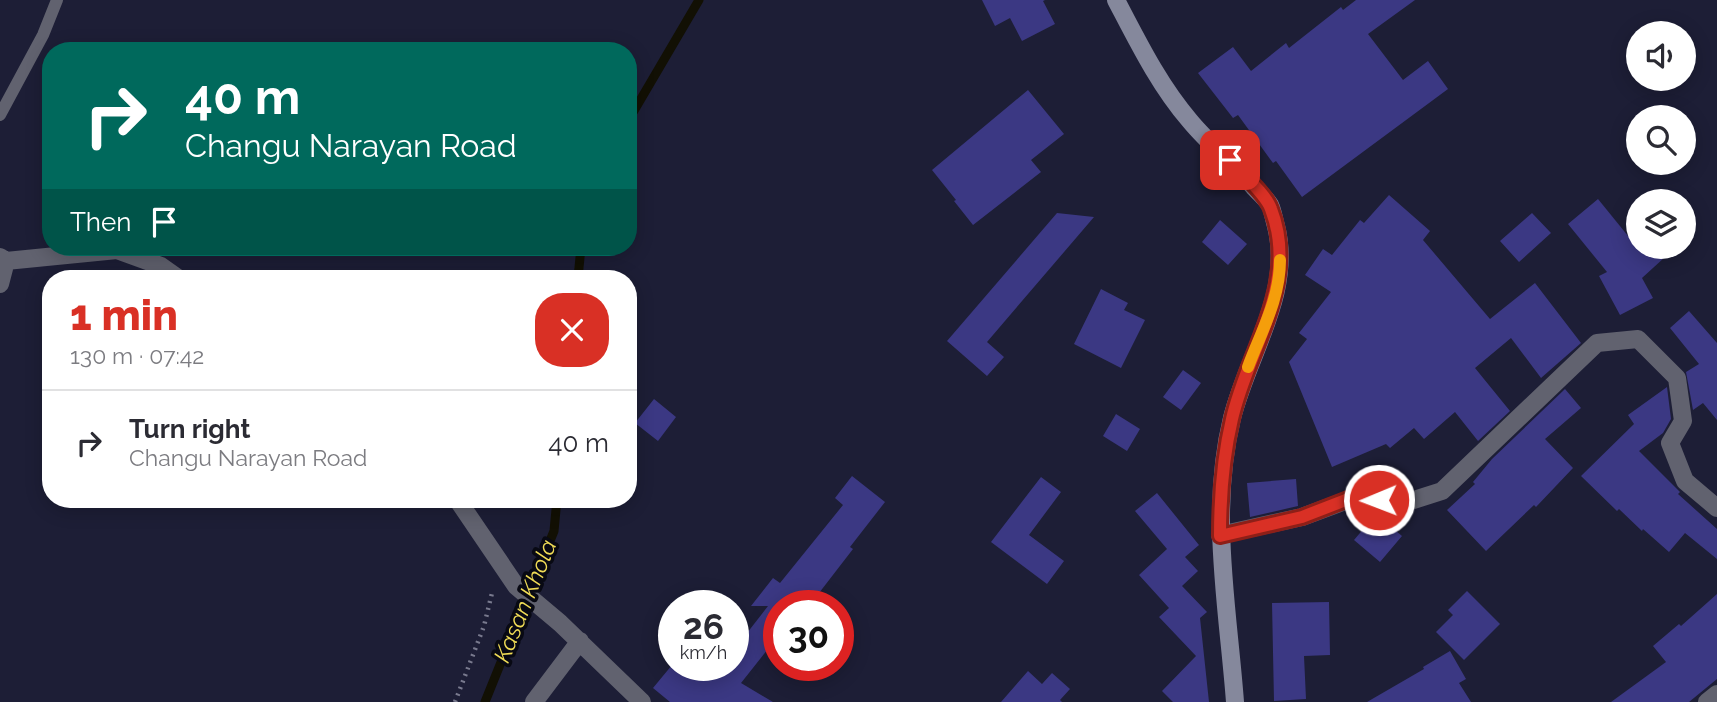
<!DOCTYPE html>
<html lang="en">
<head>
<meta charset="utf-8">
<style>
	body { margin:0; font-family:Raleway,sans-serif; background:#f7f7f7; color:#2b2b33; height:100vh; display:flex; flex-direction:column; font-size:26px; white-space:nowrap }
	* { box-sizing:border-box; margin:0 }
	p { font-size:23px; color:#7c7c81 }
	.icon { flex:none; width:38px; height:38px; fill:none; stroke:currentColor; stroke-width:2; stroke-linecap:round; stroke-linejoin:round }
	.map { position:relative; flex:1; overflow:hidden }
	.details { position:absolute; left:42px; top:270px; width:595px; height:238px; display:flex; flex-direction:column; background:#fff; border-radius:28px; box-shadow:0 4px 18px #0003 }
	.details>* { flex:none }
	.banner { position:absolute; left:42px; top:42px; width:595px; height:214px; border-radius:28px; box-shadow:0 4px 18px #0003; background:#00695c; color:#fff; overflow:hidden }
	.tools { position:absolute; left:1626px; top:21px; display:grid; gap:14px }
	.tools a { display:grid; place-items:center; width:70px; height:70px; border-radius:50%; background:#fff; box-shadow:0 4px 18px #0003; font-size:35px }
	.speed { position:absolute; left:658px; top:590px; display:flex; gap:14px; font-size:35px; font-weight:700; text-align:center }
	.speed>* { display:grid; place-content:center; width:91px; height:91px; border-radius:50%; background:#fff; box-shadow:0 4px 18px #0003; line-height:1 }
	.speed small { font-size:18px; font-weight:400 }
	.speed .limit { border:10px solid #d22; background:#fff; color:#111 }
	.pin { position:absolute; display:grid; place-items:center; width:60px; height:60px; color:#fff; margin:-30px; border-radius:14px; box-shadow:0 4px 10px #0006 }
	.me { position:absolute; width:77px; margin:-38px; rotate:269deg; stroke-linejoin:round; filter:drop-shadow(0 0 5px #0008) }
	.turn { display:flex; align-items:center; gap:24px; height:147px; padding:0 28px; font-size:32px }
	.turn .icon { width:91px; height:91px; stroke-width:2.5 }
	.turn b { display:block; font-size:49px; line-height:60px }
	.then { display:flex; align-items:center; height:66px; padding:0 28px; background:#0003; gap:14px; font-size:26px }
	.round { display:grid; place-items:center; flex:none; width:74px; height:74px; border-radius:28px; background:#f7f7f7 }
	.summary { display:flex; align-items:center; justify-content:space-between; height:119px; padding:0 28px }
	h1 { font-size:42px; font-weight:800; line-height:52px; color:#d93025 }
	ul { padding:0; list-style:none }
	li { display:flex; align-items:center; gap:21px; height:105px; padding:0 28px; border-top:2px solid #e1e1e2 }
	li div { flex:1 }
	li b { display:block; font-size:26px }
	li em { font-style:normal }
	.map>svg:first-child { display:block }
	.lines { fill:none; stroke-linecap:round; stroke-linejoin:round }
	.stream { stroke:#121004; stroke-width:9 }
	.building { fill:#3b3883 }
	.path { stroke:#797a8e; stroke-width:4.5; stroke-dasharray:2 5; stroke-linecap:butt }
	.service { stroke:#61626f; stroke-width:12 }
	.minor { stroke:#61626f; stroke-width:18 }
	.secondary { stroke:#85889c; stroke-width:18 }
	.route-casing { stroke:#8d1f18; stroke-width:18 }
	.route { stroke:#d93025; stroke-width:12 }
	.slow { stroke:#f59e0b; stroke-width:12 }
	.labels { text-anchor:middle; stroke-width:7; stroke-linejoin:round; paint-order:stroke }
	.water-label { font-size:23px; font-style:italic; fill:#f0dc56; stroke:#080913 }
</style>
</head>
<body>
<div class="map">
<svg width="1717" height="702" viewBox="0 0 1717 702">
	<rect width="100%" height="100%" fill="#1d1e36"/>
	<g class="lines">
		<!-- stream -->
		<path class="stream" d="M 628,121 L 699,0
			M 578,278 L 581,247
			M 485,702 L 554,531 L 557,499"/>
	</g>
	<!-- building -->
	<path class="building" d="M 982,0 L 1045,0 L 1043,1 L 1055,24 L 1022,41 L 1010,18 L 995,26 Z
		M 1356,0 L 1415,0 L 1368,34 L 1403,80 L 1428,61 L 1448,89 L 1302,197 L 1276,161 L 1273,163 L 1238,115 L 1233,118 L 1198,73 L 1233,47 L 1251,71 L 1286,43 L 1289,48 L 1341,7 L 1343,10 Z
		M 1028,90 L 1064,134 L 1031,160 L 1041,172 L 973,225 L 954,201 L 956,200 L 932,170 Z
		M 1389,195 L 1430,231 L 1423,240 L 1490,319 L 1535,283 L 1581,343 L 1541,378 L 1511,338 L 1475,368 L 1510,411 L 1478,441 L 1455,412 L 1424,439 L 1414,428 L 1390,448 L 1386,444 L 1332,467 L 1289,362 L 1307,339 L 1299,333 L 1331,292 L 1305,275 L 1323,249 L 1332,255 L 1360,220 L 1364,223 Z
		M 1598,199 L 1637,247 L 1676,247 L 1642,278 L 1653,298 L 1620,315 L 1599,276 L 1607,272 L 1568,224 Z
		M 1057,213 L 1094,217 L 987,342 L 1004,357 L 987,376 L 947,341 Z
		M 1532,213 L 1551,233 L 1519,262 L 1500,241 Z
		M 1220,220 L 1247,244 L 1228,265 L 1202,242 Z
		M 1101,289 L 1128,303 L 1124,310 L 1145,320 L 1121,368 L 1074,344 Z
		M 1689,311 L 1717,343 L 1717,420 L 1703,403 L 1693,410 L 1686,372 L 1699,364 L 1670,328 Z
		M 1183,370 L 1201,383 L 1181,410 L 1163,397 Z
		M 1667,387 L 1671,419 L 1663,433 L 1639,451 L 1680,492 L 1678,494 L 1717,529 L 1717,559 L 1685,533 L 1669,552 L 1643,529 L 1642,531 L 1619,509 L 1617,511 L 1581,476 L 1634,424 L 1628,415 Z
		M 1565,389 L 1581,408 L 1545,439 L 1573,468 L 1536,507 L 1534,505 L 1486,551 L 1447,510 L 1475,484 L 1473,482 L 1492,459 Z
		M 654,399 L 676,417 L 658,441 L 635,423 Z
		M 1116,414 L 1140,429 L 1127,451 L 1103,436 Z
		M 852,476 L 885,502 L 850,547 L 853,549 L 809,606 L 779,606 L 779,635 L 741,683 L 773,702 L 670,702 L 653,688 L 672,665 L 733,665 L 733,651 L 768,606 L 751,606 L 773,578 L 780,583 L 843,505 L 835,498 Z
		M 1041,477 L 1061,492 L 1029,535 L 1064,561 L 1047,584 L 991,542 Z
		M 1296,479 L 1298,506 L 1250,517 L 1247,483 Z
		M 1157,493 L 1199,545 L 1185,557 L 1198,571 L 1182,586 L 1207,612 L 1200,618 L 1209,702 L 1173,702 L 1162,691 L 1196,656 L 1159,617 L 1169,608 L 1139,575 L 1167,549 L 1135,511 Z
		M 1376,514 L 1402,536 L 1380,562 L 1354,540 Z
		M 1467,591 L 1500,624 L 1464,660 L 1436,632 L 1453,615 L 1448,610 Z
		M 1717,594 L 1717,679 L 1689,702 L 1611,702 L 1666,662 L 1653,646 L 1679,624 L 1681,626 Z
		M 1329,602 L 1330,655 L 1304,656 L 1306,699 L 1274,701 L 1272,603 Z
		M 1450,651 L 1466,679 L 1459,683 L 1471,702 L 1367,702 L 1424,669 L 1423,667 Z
		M 1028,671 L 1042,684 L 1052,673 L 1070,689 L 1060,700 L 1062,702 L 1001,702 Z"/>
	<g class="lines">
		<!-- path -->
		<path class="path" d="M 455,702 L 484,626 L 492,593"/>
		<!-- service -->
		<path class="service" d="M 0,115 L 43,35 L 57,0"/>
		<!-- minor -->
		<path class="minor" d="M 0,257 L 6,261 L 117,250 L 161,266 L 178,278
			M 0,284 L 6,261
			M 457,499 L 516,586 L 560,623 L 642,702
			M 1220,535 L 1302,517 L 1356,497 L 1401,504 L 1442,491 L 1597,343 L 1638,339 L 1677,378 L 1683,421 L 1670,443 L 1685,481 L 1717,508
			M 534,702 L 580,641
			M 1707,702 L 1717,694"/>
		<!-- secondary -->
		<path class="secondary" d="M 1116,0 C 1138,42 1159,85 1190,121 C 1209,144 1233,163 1253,186 C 1258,192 1266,198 1270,205 C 1273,211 1274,220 1276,226 C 1293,293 1248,354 1232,418 C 1209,512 1228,608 1235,702"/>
	</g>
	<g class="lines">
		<defs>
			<path id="route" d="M 1230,160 C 1241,173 1266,194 1271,209 C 1300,284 1248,348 1232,419 C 1223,457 1220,497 1220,536 L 1302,517 L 1356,496 L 1379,500"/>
		</defs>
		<!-- route casing -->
		<use href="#route" class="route-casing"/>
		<!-- route -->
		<use href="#route" class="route"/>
		<!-- slow -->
		<path class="slow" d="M 1248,367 C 1261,332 1280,299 1280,260"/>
	</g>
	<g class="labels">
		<!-- water labels -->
		<g class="water-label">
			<text transform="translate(525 601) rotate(-68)" y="8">Kasan Khola</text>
		</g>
	</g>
</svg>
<div class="tools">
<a><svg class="icon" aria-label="sound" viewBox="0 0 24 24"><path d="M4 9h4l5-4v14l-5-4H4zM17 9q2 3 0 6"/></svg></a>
<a><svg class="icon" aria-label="search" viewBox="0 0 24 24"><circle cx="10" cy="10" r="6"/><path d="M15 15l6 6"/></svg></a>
<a><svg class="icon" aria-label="layers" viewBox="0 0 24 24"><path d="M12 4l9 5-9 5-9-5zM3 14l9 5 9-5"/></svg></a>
</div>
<div class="speed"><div>26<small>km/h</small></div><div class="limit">30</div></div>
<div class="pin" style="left:1230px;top:160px;background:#d93025"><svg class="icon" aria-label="arrive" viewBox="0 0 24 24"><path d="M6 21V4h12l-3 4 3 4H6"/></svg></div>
<svg class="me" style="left:1379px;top:500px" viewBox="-20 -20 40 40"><circle r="17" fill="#d93025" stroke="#fff" stroke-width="3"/><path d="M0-11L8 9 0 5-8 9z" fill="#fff"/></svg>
<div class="banner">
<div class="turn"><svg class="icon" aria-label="right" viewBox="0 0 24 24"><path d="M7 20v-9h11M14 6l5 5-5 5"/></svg><div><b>40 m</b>Changu Narayan Road</div></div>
<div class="then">Then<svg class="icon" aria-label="arrive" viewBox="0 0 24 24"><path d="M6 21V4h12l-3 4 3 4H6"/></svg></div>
</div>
<section class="details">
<div class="summary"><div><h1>1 min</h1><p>130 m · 07:42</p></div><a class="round" style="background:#d93025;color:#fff"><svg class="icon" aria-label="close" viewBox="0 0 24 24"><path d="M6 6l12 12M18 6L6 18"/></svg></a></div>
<ul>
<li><svg class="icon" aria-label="right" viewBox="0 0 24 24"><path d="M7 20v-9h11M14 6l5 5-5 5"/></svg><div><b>Turn right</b><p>Changu Narayan Road</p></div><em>40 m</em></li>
</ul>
</section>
</div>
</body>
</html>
